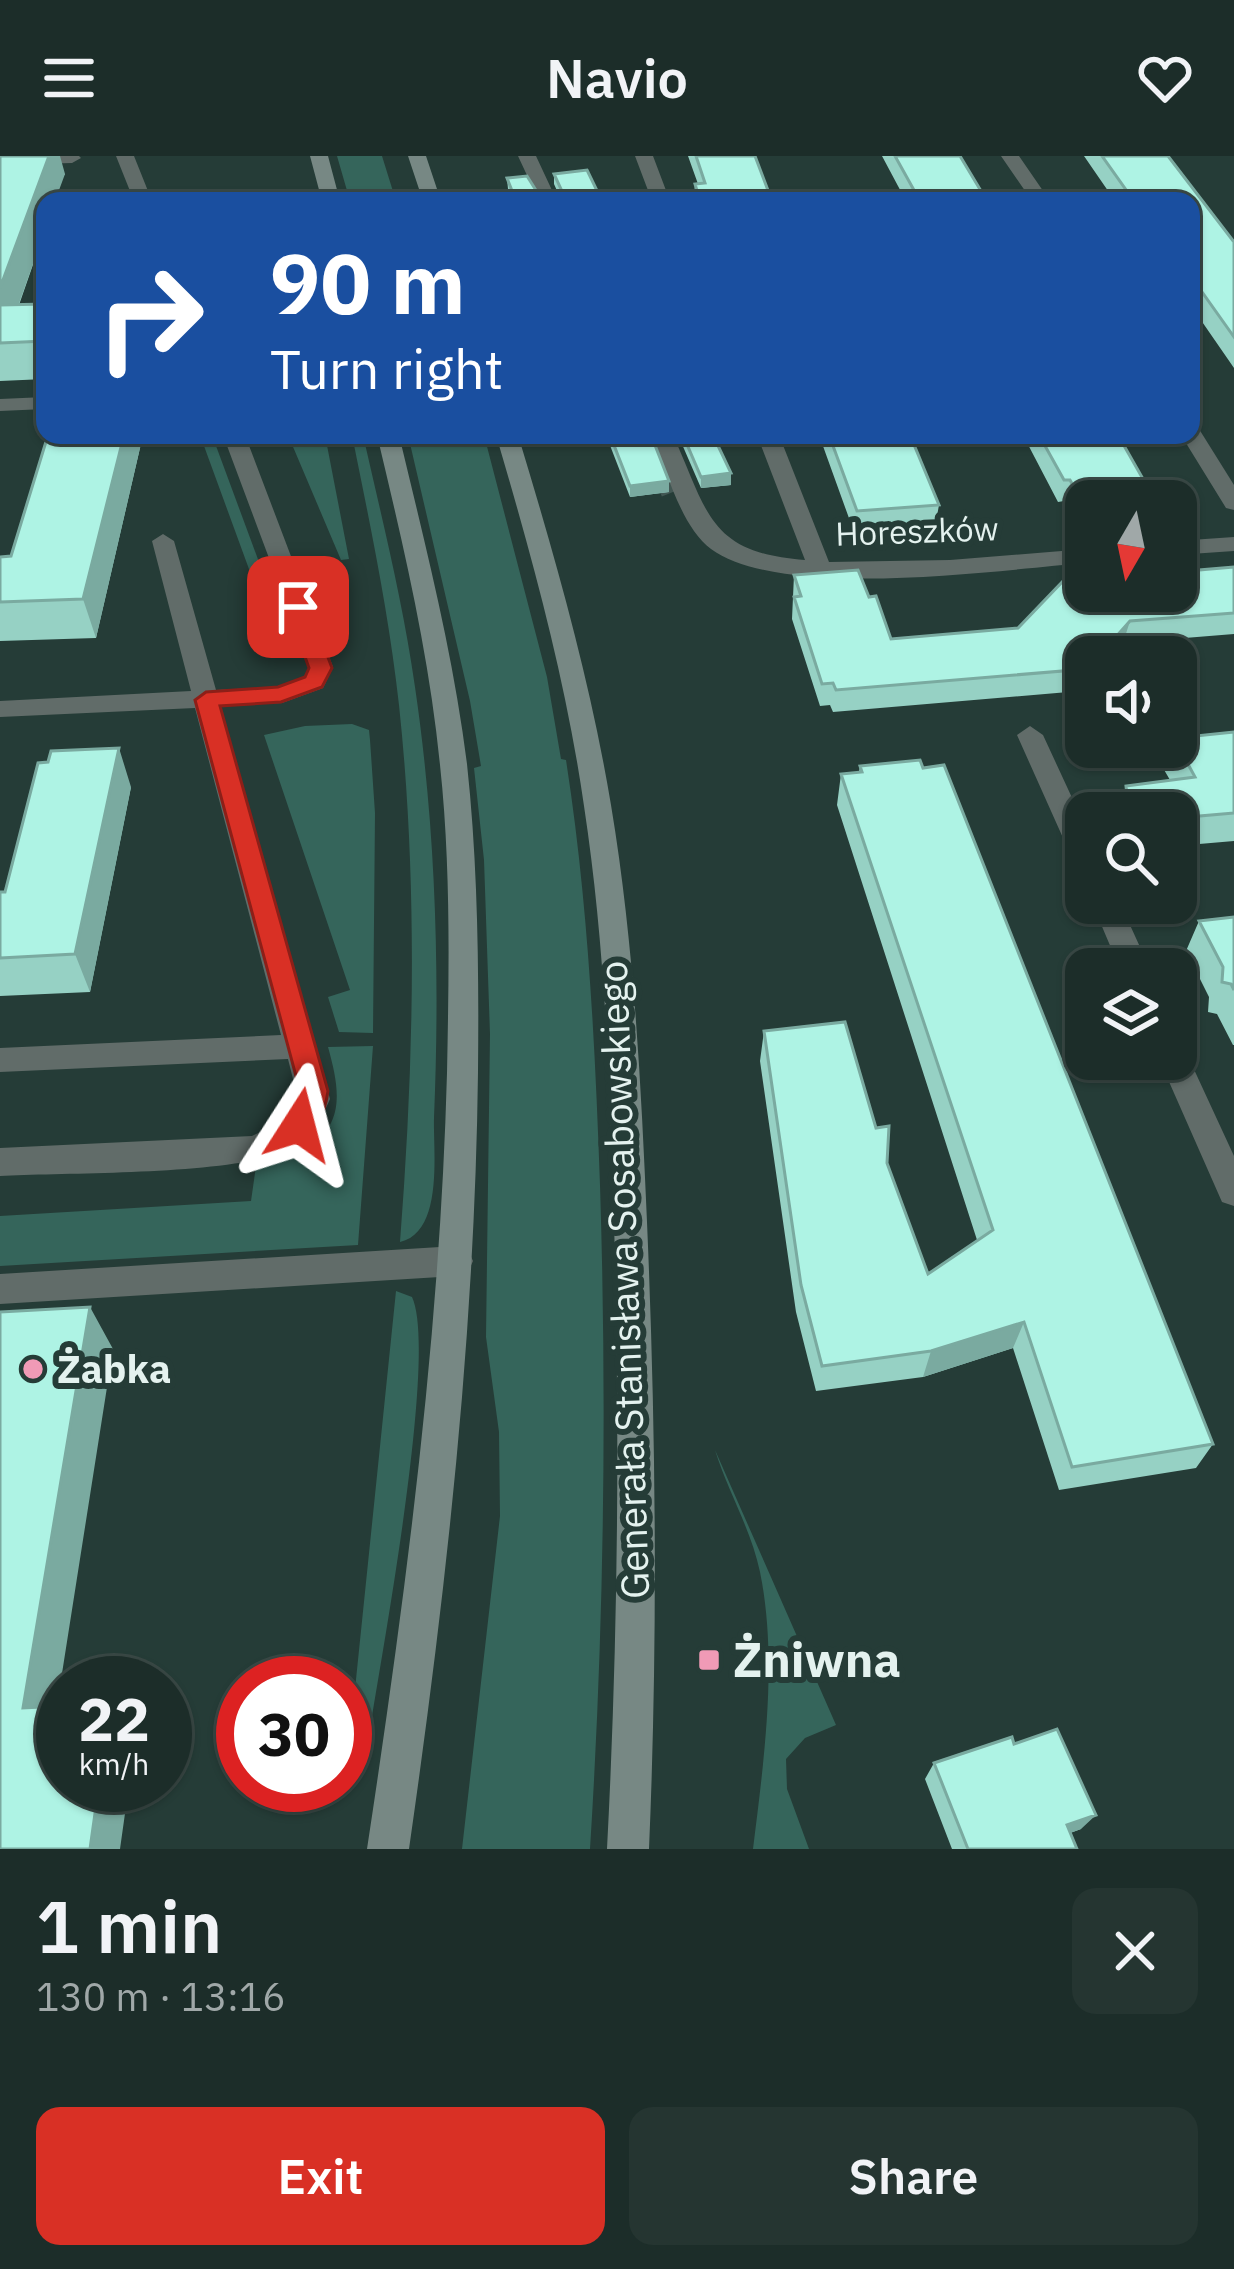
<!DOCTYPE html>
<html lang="en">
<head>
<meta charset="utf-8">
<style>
	body { margin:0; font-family:"IBM Plex Sans",sans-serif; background:#253531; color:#f1f3f6; height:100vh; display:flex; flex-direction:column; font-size:45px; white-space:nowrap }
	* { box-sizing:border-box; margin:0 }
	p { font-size:39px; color:#a0a8a8 }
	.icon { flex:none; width:66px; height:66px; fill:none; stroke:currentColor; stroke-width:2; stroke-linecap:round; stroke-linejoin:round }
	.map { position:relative; height:1693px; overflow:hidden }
	.sheet { display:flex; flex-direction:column; background:#1c2d29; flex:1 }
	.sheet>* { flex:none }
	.guide { position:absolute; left:36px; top:36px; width:1164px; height:252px; border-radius:24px; box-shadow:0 3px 9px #0004,0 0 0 3px #3a4946; background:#1a4fa0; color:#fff; overflow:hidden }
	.needle { width:78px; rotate:189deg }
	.fabs { position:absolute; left:1065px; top:324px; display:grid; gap:24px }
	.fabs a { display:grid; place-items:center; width:132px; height:132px; border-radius:24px; background:#1c2d29; box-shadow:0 3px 9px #0004,0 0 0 3px #3a4946; font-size:60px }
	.speed { position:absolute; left:36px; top:1500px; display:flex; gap:24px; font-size:60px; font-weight:700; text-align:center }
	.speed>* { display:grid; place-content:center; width:156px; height:156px; border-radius:50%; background:#1c2d29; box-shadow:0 3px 9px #0004,0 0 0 3px #3a4946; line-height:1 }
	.speed small { font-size:30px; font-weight:400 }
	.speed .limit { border:18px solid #d22; background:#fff; color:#111 }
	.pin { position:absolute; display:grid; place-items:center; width:102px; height:102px; color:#fff; margin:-51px; border-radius:24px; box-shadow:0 6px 18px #0006 }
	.me { position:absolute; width:132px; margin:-66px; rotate:9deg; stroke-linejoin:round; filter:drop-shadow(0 0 9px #0008) }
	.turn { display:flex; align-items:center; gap:42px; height:252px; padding:0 36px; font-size:54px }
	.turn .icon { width:156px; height:156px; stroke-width:2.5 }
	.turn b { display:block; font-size:84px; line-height:102px }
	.round { display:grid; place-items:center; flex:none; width:126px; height:126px; border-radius:24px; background:#253531 }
	.overview { display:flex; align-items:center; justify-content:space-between; height:204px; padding:0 36px }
	h1 { font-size:72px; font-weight:600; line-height:90px }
	.action { display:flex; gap:24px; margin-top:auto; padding:24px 36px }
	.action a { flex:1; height:138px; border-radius:24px; background:#d93025; color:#fff; font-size:48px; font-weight:600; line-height:138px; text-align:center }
	.action a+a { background:#253531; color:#f1f3f6 }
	header { display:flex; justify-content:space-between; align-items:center; height:156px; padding:0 36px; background:#1c2d29; font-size:54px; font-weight:600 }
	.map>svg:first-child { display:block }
	.green { fill:#35655b }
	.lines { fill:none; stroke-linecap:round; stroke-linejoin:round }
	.minor-tunnel-far1 { stroke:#425753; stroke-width:20; stroke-dasharray:20 9; stroke-linecap:butt }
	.minor-tunnel { stroke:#425753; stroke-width:24; stroke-dasharray:24 12; stroke-linecap:butt }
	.minor { fill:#616c69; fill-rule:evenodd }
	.secondary { fill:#778884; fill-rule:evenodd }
	.wall { fill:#96d1c4 }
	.shaded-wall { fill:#7aaaa0 }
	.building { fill:#aef3e4; stroke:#7aaaa0; stroke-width:3 }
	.route { fill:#d93025; stroke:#8d1f18; stroke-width:3 }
	.poi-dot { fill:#f09ab6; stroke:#253c37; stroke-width:4.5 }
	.labels { text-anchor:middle; stroke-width:12; stroke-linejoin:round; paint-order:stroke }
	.far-street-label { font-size:33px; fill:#e4f2ef; stroke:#253c37 }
	.street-label { font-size:39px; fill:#e4f2ef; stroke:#253c37 }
	.poi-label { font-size:39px; font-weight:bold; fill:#e4f2ef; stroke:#253c37; text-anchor:start }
	.near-poi-label { font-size:48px; font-weight:bold; fill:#e4f2ef; stroke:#253c37; text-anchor:start }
</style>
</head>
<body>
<header><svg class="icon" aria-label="menu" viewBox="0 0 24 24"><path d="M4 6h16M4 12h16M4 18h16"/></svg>Navio<svg class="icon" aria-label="heart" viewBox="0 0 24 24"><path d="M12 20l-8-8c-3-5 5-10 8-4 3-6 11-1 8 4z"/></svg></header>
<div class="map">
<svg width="1234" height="1693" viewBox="0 0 1234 1693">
	<rect width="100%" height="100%" fill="#253c37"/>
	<!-- green -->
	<path class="green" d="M 337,0 L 382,0 L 396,45 L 350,45 Z
		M 200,279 L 212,279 L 290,490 L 276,487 Z
		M 288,279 L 325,279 L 349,403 L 341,404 Z
		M 352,279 L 363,279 C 382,363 403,446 415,531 C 436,674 440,818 434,962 C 433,995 444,1076 400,1086 C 414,907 418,727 399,549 C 389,458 370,368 352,279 Z
		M 408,279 L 484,279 L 547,521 L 561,603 L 566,604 C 588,745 595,887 600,1029 C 607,1250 604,1472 590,1693 L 462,1693 L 500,1360 L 499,1276 L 486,1181 L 490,878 L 484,704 L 474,612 L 481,610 L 470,545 Z
		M 352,568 L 369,574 L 370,584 L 375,657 L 373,877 L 339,876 L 328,841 L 350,834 L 264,579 L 305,570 Z
		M 373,890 L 358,1089 L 0,1110 L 0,1060 L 251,1045 L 256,1010 C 275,1009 287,1004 303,995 C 346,970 340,934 328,891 Z
		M 396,1135 L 412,1141 C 438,1197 382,1496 370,1573 L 351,1572 Z
		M 715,1294 L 836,1569 L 805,1582 L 786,1603 L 787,1633 L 809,1693 L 753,1693 C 764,1604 778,1504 760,1416 C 751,1373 728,1336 715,1294 Z"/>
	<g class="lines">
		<!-- minor-tunnel-far1 -->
		<path class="minor-tunnel-far1" d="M 651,279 L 656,291"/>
		<!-- minor-tunnel -->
		<path class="minor-tunnel" d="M 654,288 L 673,336"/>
		<!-- minor -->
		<path class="minor" d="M 0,0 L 79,0 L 81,2 L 72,7 L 0,9 Z
			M 116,0 L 134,0 L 152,45 L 134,45 Z
			M 518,0 L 536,0 L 557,45 L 539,45 Z
			M 635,0 L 653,0 L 670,45 L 652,45 Z
			M 1001,0 L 1019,0 L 1050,45 L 1032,45 Z
			M 45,241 L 45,253 L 0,255 L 0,243 Z
			M 1191,272 L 1199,273 L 1234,329 L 1234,354 L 1226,352 L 1181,279 L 1191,279 Z
			M 223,279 L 245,279 L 333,511 L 323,532 L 282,547 L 220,550 L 330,943 C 321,964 310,982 289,993 C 237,1020 67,1016 0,1020 L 0,992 L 252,980 L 279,967 L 298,943 L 288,903 L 0,916 L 0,892 L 281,879 L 195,552 L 0,561 L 0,545 L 191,535 L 152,385 L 163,378 L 174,385 L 216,534 L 279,531 L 304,521 L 309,511 L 306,501 Z
			M 651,279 L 673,279 C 708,356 708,397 805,404 L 757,279 L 779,279 L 829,406 L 950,404 L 1086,393 L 1086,407 C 997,414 783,445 711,393 C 680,370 667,313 651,279 Z
			M 1234,381 L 1234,395 L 1176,399 L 1176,385 Z
			M 1030,570 L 1043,579 L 1086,672 L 1086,712 L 1072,702 L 1017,579 Z
			M 1092,747 L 1120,747 L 1150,813 L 1120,813 Z
			M 1176,891 L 1185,894 L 1234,1000 L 1234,1050 L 1222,1046 L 1159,903 L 1176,903 Z
			M 456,1090 L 468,1094 L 473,1105 L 468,1116 L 456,1120 L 0,1148 L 0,1118 Z"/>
		<!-- secondary -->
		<path class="secondary" d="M 310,0 L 328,0 L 340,45 L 322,45 Z
			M 408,0 L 426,0 L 441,45 L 423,45 Z
			M 377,279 L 399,279 C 425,388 453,496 467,608 C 478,710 479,813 478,916 C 475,1177 446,1435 409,1693 L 367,1693 C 406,1436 440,1178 447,917 C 449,815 451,711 440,609 C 429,497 403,388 377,279 Z
			M 496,279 L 518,279 C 555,401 590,523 611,649 C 634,787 641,927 647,1066 C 656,1275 658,1484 649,1693 L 607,1693 C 618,1484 620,1275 614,1066 C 610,927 605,788 584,650 C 566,524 532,401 496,279 Z"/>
	</g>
	<!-- wall -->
	<path class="wall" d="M 0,0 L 65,18 L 45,45 L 45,74 L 19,149 L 45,148 L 45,223 L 0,225 Z
		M 688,0 L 755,0 L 772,45 L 694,45 L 695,28 L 698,28 Z
		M 882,0 L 960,0 L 987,45 L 906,45 Z
		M 1084,0 L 1168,0 L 1234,86 L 1234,212 L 1196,157 L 1191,156 L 1191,45 L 1115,45 Z
		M 554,18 L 602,45 L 513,45 L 508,33 L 507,22 L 539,39 L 557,39 L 558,37 L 554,28 Z
		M 48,279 L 143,279 L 96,482 L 0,485 L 0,401 L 11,400 Z
		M 606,279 L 651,279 L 669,336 L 630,341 Z
		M 678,279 L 713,279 L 731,317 L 731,329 L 701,332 Z
		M 819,279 L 910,279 L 939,349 L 935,371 L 854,376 Z
		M 1023,279 L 1118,279 L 1143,323 L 1138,345 L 1086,345 L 1086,356 L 1070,357 L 1064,345 L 1058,346 Z
		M 1234,411 L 1234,478 L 1123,487 L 1086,501 L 1086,529 L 1080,535 L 833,556 L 830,549 L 820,550 L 792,463 L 794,419 L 869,441 L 891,483 L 1018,472 L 1086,435 Z
		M 1234,576 L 1234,685 L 1176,690 L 1176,657 L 1117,657 L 1126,630 L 1170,624 L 1163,612 L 1171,591 L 1176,591 L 1176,582 Z
		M 860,610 L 1213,1288 L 1196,1312 L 1059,1334 L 1013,1192 L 923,1221 L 816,1235 L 796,1156 L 760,905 L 764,875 L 928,1118 L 977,1084 L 837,649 L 841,618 L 859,616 Z
		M 131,631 L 90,836 L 0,840 L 0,736 L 5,736 Z
		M 1234,761 L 1234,889 L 1233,889 L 1217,858 L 1208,856 L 1209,841 L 1186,795 L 1199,765 Z
		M 1014,1588 L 1081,1673 L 1070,1677 L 1077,1693 L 952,1693 L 925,1623 L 934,1607 Z"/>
	<!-- shaded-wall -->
	<path class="shaded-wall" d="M 49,0 L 60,0 L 65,18 L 55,45 L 45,45 L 45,74 L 5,187 L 0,171 L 0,132 Z
		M 124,279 L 143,279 L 96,482 L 83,443 Z
		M 731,317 L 731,329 L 701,332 L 701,321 Z
		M 669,325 L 669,336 L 630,341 L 630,330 Z
		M 1130,465 L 1123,487 L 1111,501 L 1098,501 Z
		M 119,592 L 131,631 L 90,836 L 75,798 Z
		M 90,1151 L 113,1193 L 52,1581 L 23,1552 Z
		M 1024,1166 L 1013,1192 L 923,1221 L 931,1195 Z
		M 99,1629 L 129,1629 L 120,1693 L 90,1693 Z
		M 1096,1659 L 1081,1673 L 1054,1683 L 1067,1669 Z"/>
	<!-- building -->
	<path class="building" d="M 0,0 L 49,0 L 0,132 Z
		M 696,0 L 755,0 L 772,45 L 700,45 L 695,28 L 705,27 Z
		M 895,0 L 960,0 L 987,45 L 920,45 Z
		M 1102,0 L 1168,0 L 1234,86 L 1234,181 L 1202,136 L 1198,136 L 1191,127 L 1191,45 L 1134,45 Z
		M 587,14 L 602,45 L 516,45 L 507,22 L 527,20 L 539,39 L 557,39 L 561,33 L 554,18 Z
		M 45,148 L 45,185 L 0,187 L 0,149 Z
		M 48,279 L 124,279 L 83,443 L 0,446 L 0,401 L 11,400 Z
		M 610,279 L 651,279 L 669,325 L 630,330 Z
		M 683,279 L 713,279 L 731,317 L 701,321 Z
		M 829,279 L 910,279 L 939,349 L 857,355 Z
		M 1039,279 L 1118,279 L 1143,323 L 1138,323 L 1142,331 L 1076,335 L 1070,324 L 1064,324 Z
		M 1234,411 L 1234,457 L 1130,465 L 1098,501 L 1086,501 L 1086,513 L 836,534 L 833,527 L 822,528 L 794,441 L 801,440 L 794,419 L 858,414 L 869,441 L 876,440 L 891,483 L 1018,472 L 1066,422 L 1086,420 L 1086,435 L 1176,435 L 1176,416 Z
		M 1234,576 L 1234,657 L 1176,662 L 1176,657 L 1129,657 L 1126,630 L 1195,621 L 1176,586 L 1176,582 Z
		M 119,592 L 75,798 L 0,802 L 0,736 L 5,736 L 38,607 L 48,606 L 51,595 Z
		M 920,604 L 923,612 L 944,609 L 1213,1288 L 1072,1311 L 1024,1166 L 931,1195 L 822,1210 L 801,1129 L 764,875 L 845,866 L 876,972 L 889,970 L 887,1007 L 928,1118 L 993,1074 L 841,618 L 862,616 L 860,610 Z
		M 1234,761 L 1234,834 L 1231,828 L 1222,826 L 1223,811 L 1199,765 Z
		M 90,1151 L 23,1552 L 63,1550 L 63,1629 L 99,1629 L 90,1693 L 0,1693 L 0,1156 Z
		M 1057,1573 L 1096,1659 L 1067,1669 L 1077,1693 L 968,1693 L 934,1607 L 1012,1581 L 1014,1588 Z"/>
	<!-- route -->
	<path class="route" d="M 298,444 L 309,451 L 332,512 L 322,531 L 281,546 L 220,550 L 328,935 C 325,956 315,986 289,977 L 285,969 L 298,948 L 300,935 L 195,544 L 206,536 L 278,531 L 305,521 L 309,512 L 287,451 Z"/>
	<!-- markers -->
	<g class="poi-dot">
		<circle cx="33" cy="1213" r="12"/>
		<rect x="697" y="1492" width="24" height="24" rx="6"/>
	</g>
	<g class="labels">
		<!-- far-street labels -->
		<g class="far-street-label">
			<text transform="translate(917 375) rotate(-2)" y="12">Horeszków</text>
		</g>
		<!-- street labels -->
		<g class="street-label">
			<text transform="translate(624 1124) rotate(-92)" y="14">Generała Stanisława Sosabowskiego</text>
		</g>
		<!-- poi labels -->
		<g class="poi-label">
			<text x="57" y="1227">Żabka</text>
		</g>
		<!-- near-poi labels -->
		<g class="near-poi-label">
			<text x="733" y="1521">Żniwna</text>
		</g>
	</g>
</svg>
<div class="fabs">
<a><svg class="needle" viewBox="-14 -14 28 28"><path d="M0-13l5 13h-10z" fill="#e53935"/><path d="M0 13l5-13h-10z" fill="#a0a8a8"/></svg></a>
<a><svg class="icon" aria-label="sound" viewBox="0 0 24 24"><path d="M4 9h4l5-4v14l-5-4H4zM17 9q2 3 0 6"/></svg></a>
<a><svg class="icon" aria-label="search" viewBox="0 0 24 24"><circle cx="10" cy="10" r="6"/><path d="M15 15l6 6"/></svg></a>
<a><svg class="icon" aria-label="layers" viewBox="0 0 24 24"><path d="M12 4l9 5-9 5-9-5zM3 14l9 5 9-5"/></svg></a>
</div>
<div class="speed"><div>22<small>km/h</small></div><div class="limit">30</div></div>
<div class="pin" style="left:298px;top:451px;background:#d93025"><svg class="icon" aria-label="arrive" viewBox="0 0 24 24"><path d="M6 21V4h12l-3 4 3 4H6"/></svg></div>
<svg class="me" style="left:299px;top:969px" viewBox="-20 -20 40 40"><path d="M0-17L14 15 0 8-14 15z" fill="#d93025" stroke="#fff" stroke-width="4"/></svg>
<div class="guide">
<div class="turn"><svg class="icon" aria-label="right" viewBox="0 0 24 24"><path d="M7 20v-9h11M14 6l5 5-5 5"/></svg><div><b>90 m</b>Turn right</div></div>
</div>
</div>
<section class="sheet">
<div class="overview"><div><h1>1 min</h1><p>130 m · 13:16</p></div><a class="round"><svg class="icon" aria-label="close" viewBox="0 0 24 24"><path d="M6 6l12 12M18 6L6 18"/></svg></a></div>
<div class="action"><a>Exit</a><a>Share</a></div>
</section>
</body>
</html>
